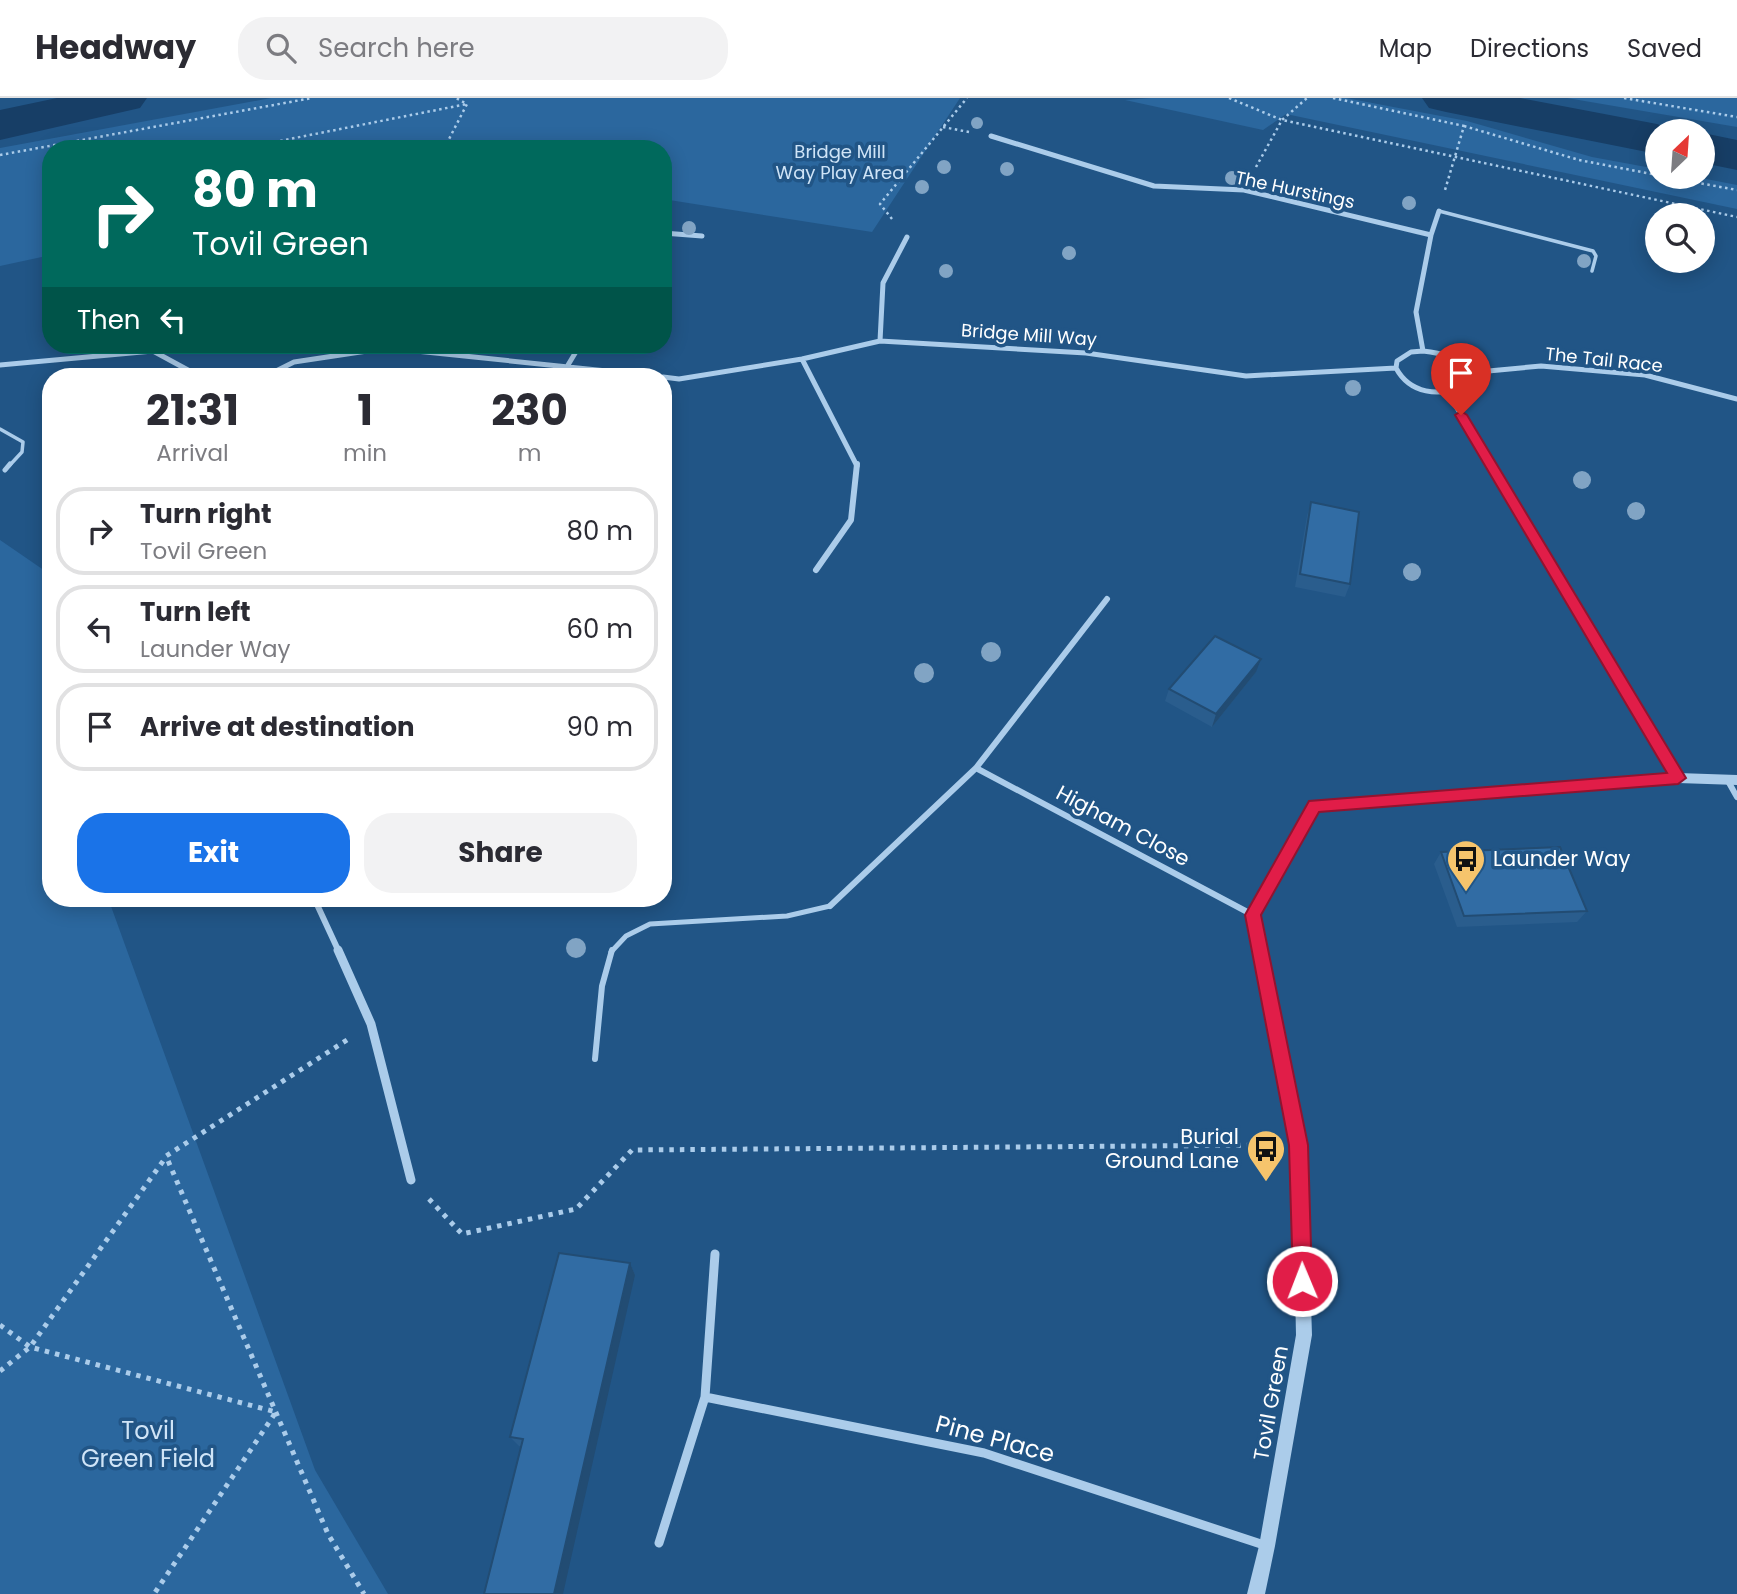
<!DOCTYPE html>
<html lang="en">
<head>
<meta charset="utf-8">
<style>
	body { margin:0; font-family:Poppins,sans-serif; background:#f2f2f3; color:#2b2b33; height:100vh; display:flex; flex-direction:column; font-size:26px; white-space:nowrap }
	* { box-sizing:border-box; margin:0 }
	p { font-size:23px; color:#7c7c81 }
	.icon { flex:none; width:38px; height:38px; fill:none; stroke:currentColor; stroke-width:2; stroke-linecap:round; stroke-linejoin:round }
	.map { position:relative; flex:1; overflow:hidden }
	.sheet { position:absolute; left:42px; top:270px; width:630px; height:539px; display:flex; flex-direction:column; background:#fff; border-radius:28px; box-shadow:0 4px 18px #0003 }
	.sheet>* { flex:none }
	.guide { position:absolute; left:42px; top:42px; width:630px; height:214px; border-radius:28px; box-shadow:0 4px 18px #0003; background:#00695c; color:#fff; overflow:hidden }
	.needle { width:46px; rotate:25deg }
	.controls { position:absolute; left:1645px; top:21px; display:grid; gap:14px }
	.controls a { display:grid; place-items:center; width:70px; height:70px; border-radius:50%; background:#fff; box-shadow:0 4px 18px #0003; font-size:35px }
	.pin { position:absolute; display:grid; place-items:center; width:60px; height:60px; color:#fff; margin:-72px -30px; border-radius:50% 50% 50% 0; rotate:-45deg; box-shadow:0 0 7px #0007 }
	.pin .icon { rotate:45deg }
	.me { position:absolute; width:77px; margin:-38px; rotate:359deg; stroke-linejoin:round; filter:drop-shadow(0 0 5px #0008) }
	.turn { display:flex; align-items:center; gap:24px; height:147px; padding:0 35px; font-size:32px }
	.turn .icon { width:91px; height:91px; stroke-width:2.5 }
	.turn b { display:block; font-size:49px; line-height:60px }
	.then { display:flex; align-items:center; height:66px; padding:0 35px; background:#0003; gap:14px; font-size:26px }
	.eta { display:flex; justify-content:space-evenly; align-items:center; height:119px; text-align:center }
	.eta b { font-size:42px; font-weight:700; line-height:49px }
	.action { display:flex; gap:14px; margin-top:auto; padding:14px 35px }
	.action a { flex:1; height:80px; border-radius:28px; background:#1a73e8; color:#fff; font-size:28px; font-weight:700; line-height:80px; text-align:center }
	.action a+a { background:#f2f2f3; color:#2b2b33 }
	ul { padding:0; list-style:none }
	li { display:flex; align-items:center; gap:21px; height:88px; margin:0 14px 10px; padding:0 21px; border:4px solid #e1e1e2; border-radius:28px }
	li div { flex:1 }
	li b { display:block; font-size:26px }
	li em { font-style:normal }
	header { display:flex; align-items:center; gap:42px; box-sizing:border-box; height:98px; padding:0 35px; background:#fff; border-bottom:2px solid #e1e1e2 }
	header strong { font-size:33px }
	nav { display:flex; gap:38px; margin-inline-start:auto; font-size:24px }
	.search { width:490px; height:63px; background:#f2f2f3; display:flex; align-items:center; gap:18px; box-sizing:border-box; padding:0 24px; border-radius:28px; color:#7c7c81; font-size:26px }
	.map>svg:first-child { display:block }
	.green { fill:#2b679e }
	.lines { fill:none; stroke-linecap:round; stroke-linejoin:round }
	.river { fill:#173e66; fill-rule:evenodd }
	.path-far1 { stroke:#abccea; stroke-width:2.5; stroke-dasharray:2.5 3.5; stroke-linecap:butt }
	.path { stroke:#abccea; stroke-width:5; stroke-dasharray:4.5 6; stroke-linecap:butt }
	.service-far2 { stroke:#abccea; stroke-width:3.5 }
	.service-far1 { stroke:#abccea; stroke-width:5 }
	.service { stroke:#abccea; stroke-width:6 }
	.minor-far2 { stroke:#abccea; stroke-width:5 }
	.minor-far1 { stroke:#abccea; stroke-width:6 }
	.minor { stroke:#abccea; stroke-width:9 }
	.tertiary { fill:#abccea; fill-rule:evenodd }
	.tree { fill:#81a4c4 }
	.wall { fill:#2a5d8d }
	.shaded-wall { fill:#224c73 }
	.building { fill:#316ca4; stroke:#224c73; stroke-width:2 }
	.route { fill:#e11d48; stroke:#92132f; stroke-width:2 }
	.labels { text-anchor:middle; stroke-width:7; stroke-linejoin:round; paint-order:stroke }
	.far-park-label { font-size:18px; fill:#cfe4f7; stroke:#215586 }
	.far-street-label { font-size:18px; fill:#fff; stroke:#215586 }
	.street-label { font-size:21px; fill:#fff; stroke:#215586 }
	.poi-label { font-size:21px; fill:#fff; stroke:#215586; text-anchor:start }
	.near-park-label { font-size:24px; fill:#cfe4f7; stroke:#215586 }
	.near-street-label { font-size:24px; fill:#fff; stroke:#215586 }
</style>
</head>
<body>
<header>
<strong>Headway</strong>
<div class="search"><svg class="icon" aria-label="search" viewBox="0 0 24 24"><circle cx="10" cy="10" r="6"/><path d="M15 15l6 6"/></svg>Search here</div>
<nav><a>Map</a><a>Directions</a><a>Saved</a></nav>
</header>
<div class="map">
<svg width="1737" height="1496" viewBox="0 0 1737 1496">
	<rect width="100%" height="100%" fill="#215586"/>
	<!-- green -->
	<path class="green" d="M 271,0 L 960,0 L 872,134 L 663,101 L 663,51 L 51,51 L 51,157 L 0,168 L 0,50 Z
		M 1151,0 L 1346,0 L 1467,23 L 1592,59 L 1657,71 L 1657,79 L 1696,79 L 1737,87 L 1737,111 L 1286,16 L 1263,32 L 1125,2 Z
		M 1567,0 L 1737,0 L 1737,29 Z
		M 0,442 L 51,477 L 51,800 L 108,800 L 315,1372 L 388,1496 L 0,1496 Z"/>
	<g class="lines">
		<!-- river -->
		<path class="river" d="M 57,0 L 147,0 L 140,10 L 0,42 L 0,12 Z
			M 1422,0 L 1520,0 L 1657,26 L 1676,33 L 1657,33 L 1657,56 L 1446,14 L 1429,10 Z
			M 1703,35 L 1737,42 L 1737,72 L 1703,65 Z"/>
		<!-- path-far1 -->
		<path class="path-far1" d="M 1229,0 L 1282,22 L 1737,119
			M 1333,0 L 1464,28 L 1445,92
			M 1624,0 L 1737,19
			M 1464,28 L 1579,62 L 1657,77
			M 943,29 L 969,34
			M 86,44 L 133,51
			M 239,51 L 467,6
			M 435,51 L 448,43 L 467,6 L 456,0
			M 0,57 L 312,0
			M 1256,69 L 1282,22 L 1307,0
			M 1666,79 L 1737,92
			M 892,121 L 880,106 L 967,0"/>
		<!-- path -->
		<path class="path" d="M 347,942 L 166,1058 L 328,1436 L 364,1496
			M 429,1101 L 462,1136 L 576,1111 L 632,1052 L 1270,1047
			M 0,1227 L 30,1249 L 276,1314 L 154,1496
			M 0,1273 L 30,1249 L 166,1059"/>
		<!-- service-far2 -->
		<path class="service-far2" d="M 1439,113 L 1593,153 L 1596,158 L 1592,173
			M 0,331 L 23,344 L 22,354 L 9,368"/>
		<!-- service-far1 -->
		<path class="service-far1" d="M 5,372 L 10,366
			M 611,854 L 626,838 L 650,826 L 787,818 L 830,808"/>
		<!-- service -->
		<path class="service" d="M 595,961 L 602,888 L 612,852"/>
		<!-- minor-far2 -->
		<path class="minor-far2" d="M 991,38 L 1154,88 L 1244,92 L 1431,137
			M 663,135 L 702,138
			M 880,243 L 883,185 L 907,139
			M 153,253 L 161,247
			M 1423,253 C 1442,255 1456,259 1467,275 L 1464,288 C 1439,299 1410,296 1396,270 L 1397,263 L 1411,254 Z
			M 1423,253 L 1416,214 L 1431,137 L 1439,113
			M 802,261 L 857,368
			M 0,267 L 153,253 L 199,278
			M 568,267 L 580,247
			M 1467,275 L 1541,268 L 1645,277 L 1737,301
			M 266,278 L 294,264 L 387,250 L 655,278
			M 663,279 L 679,281 L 802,261 L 880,243 L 1086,255 L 1246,278 L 1396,270
			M 1448,295 L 1492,368"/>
		<!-- minor-far1 -->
		<path class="minor-far1" d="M 1491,366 L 1678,680
			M 816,472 L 851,422 L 857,366
			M 976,670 L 1253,817
			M 1728,683 L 1737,699
			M 314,800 L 339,854
			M 830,808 L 976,670 L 1107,501"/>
		<!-- minor -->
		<path class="minor" d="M 338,852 L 371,926 L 411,1082
			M 705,1299 L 984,1355 L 1267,1448
			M 659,1445 L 705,1299 L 715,1156"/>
		<!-- tertiary -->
		<path class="tertiary" d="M 1678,675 L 1737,677 L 1737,687 L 1678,685 L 1318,713 L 1259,817 L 1306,1047 L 1312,1237 L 1275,1448 L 1265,1496 L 1247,1496 L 1259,1448 L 1296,1237 L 1292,1047 L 1247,817 L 1249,813 L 1310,705 L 1314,703 Z"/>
	</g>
	<!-- trees -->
	<g class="tree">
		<circle cx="977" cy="25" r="6"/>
		<circle cx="944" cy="69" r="7"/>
		<circle cx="1007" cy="71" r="7"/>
		<circle cx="1232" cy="80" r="7"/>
		<circle cx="922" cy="89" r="7"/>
		<circle cx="1409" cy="105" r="7"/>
		<circle cx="689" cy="130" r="7"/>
		<circle cx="1069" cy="155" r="7"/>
		<circle cx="1584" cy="163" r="7"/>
		<circle cx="946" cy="173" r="7"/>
		<circle cx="1353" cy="290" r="8"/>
		<circle cx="1582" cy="382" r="9"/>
		<circle cx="1636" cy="413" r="9"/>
		<circle cx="1412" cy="474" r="9"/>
		<circle cx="991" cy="554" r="10"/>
		<circle cx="924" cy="575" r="10"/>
		<circle cx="576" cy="850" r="10"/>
	</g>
	<!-- wall -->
	<path class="wall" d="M 1311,404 L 1350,486 L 1345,499 L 1295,489 L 1307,418 Z
		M 1256,574 L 1212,629 L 1165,603 L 1169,591 Z
		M 1441,754 L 1587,813 L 1577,824 L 1457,829 L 1434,766 Z
		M 630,1165 L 635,1177 L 522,1348 L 519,1348 L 510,1339 Z"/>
	<!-- shaded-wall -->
	<path class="shaded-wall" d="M 1261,561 L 1256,574 L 1212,629 L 1216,616 Z
		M 630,1165 L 635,1177 L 563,1496 L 554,1496 Z"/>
	<!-- building -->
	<path class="building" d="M 1311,404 L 1359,414 L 1350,486 L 1300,476 Z
		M 1215,538 L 1261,561 L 1216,616 L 1169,591 Z
		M 1560,749 L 1587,813 L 1464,818 L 1441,754 Z
		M 559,1155 L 630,1165 L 554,1496 L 484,1496 L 523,1341 L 510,1339 Z"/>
	<!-- route -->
	<path class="route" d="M 1461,313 L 1467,317 L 1686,680 L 1678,686 L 1319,714 L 1261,817 L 1308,1047 L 1312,1183 L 1309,1190 L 1302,1193 L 1295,1190 L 1293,1183 L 1289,1047 L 1245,817 L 1309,703 L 1667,675 L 1455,317 Z"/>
	<!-- icons -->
	<defs>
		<symbol id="bus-pin" viewBox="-11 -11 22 30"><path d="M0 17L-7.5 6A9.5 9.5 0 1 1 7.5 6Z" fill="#f6c46c" stroke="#215586"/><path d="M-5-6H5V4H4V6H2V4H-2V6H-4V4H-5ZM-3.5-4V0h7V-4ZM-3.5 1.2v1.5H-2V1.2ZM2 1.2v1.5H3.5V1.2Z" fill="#111"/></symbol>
	</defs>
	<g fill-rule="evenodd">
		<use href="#bus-pin" x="1444" y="739" width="44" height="60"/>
		<use href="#bus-pin" x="1244" y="1029" width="44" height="60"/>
	</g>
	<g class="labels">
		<!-- far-park labels -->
		<g class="far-park-label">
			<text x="840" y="60">Bridge Mill<tspan x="840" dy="21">Way Play Area</tspan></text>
		</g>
		<!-- far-street labels -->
		<g class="far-street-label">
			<text transform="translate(1295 92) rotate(12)" y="6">The Hurstings</text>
			<text transform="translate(1029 237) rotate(4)" y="6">Bridge Mill Way</text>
			<text transform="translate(1604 262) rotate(6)" y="6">The Tail Race</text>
		</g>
		<!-- street labels -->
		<g class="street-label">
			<text transform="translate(1123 728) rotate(28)" y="7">Higham Close</text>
			<text transform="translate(1271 1305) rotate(-80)" y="7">Tovil Green</text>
		</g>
		<!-- poi labels -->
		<g class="poi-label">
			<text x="1493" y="768">Launder Way</text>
			<text x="1239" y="1046" text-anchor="end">Burial<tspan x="1239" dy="24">Ground Lane</tspan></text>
		</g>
		<!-- near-park labels -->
		<g class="near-park-label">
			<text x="148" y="1341">Tovil<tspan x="148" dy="28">Green Field</tspan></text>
		</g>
		<!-- near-street labels -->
		<g class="near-street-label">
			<text transform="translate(995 1341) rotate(15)" y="8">Pine Place</text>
		</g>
	</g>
</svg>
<div class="controls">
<a><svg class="needle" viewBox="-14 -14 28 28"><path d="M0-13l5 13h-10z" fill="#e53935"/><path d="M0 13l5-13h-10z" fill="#7c7c81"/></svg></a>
<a><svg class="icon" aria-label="search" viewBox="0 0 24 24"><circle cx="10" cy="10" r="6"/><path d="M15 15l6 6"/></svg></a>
</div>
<div class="pin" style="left:1461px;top:317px;background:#d93025"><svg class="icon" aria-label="arrive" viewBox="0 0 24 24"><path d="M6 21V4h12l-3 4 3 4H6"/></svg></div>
<svg class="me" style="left:1302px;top:1183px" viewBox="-20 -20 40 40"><circle r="17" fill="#e11d48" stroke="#fff" stroke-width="3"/><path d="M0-11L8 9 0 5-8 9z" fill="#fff"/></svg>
<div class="guide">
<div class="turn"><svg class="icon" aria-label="right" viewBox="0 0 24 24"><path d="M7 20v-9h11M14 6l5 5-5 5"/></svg><div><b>80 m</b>Tovil Green</div></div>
<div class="then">Then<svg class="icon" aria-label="left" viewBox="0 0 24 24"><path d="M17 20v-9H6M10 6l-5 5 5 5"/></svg></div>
</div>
<section class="sheet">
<div class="eta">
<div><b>21:31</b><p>Arrival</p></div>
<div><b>1</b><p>min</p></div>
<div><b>230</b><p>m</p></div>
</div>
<ul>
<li><svg class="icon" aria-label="right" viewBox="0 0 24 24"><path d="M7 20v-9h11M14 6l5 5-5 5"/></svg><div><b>Turn right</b><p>Tovil Green</p></div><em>80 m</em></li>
<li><svg class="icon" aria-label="left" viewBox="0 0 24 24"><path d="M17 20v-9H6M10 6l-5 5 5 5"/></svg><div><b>Turn left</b><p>Launder Way</p></div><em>60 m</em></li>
<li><svg class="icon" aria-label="arrive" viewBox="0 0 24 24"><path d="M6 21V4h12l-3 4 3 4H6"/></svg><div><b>Arrive at destination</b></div><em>90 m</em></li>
</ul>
<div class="action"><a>Exit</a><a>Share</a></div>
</section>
</div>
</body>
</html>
